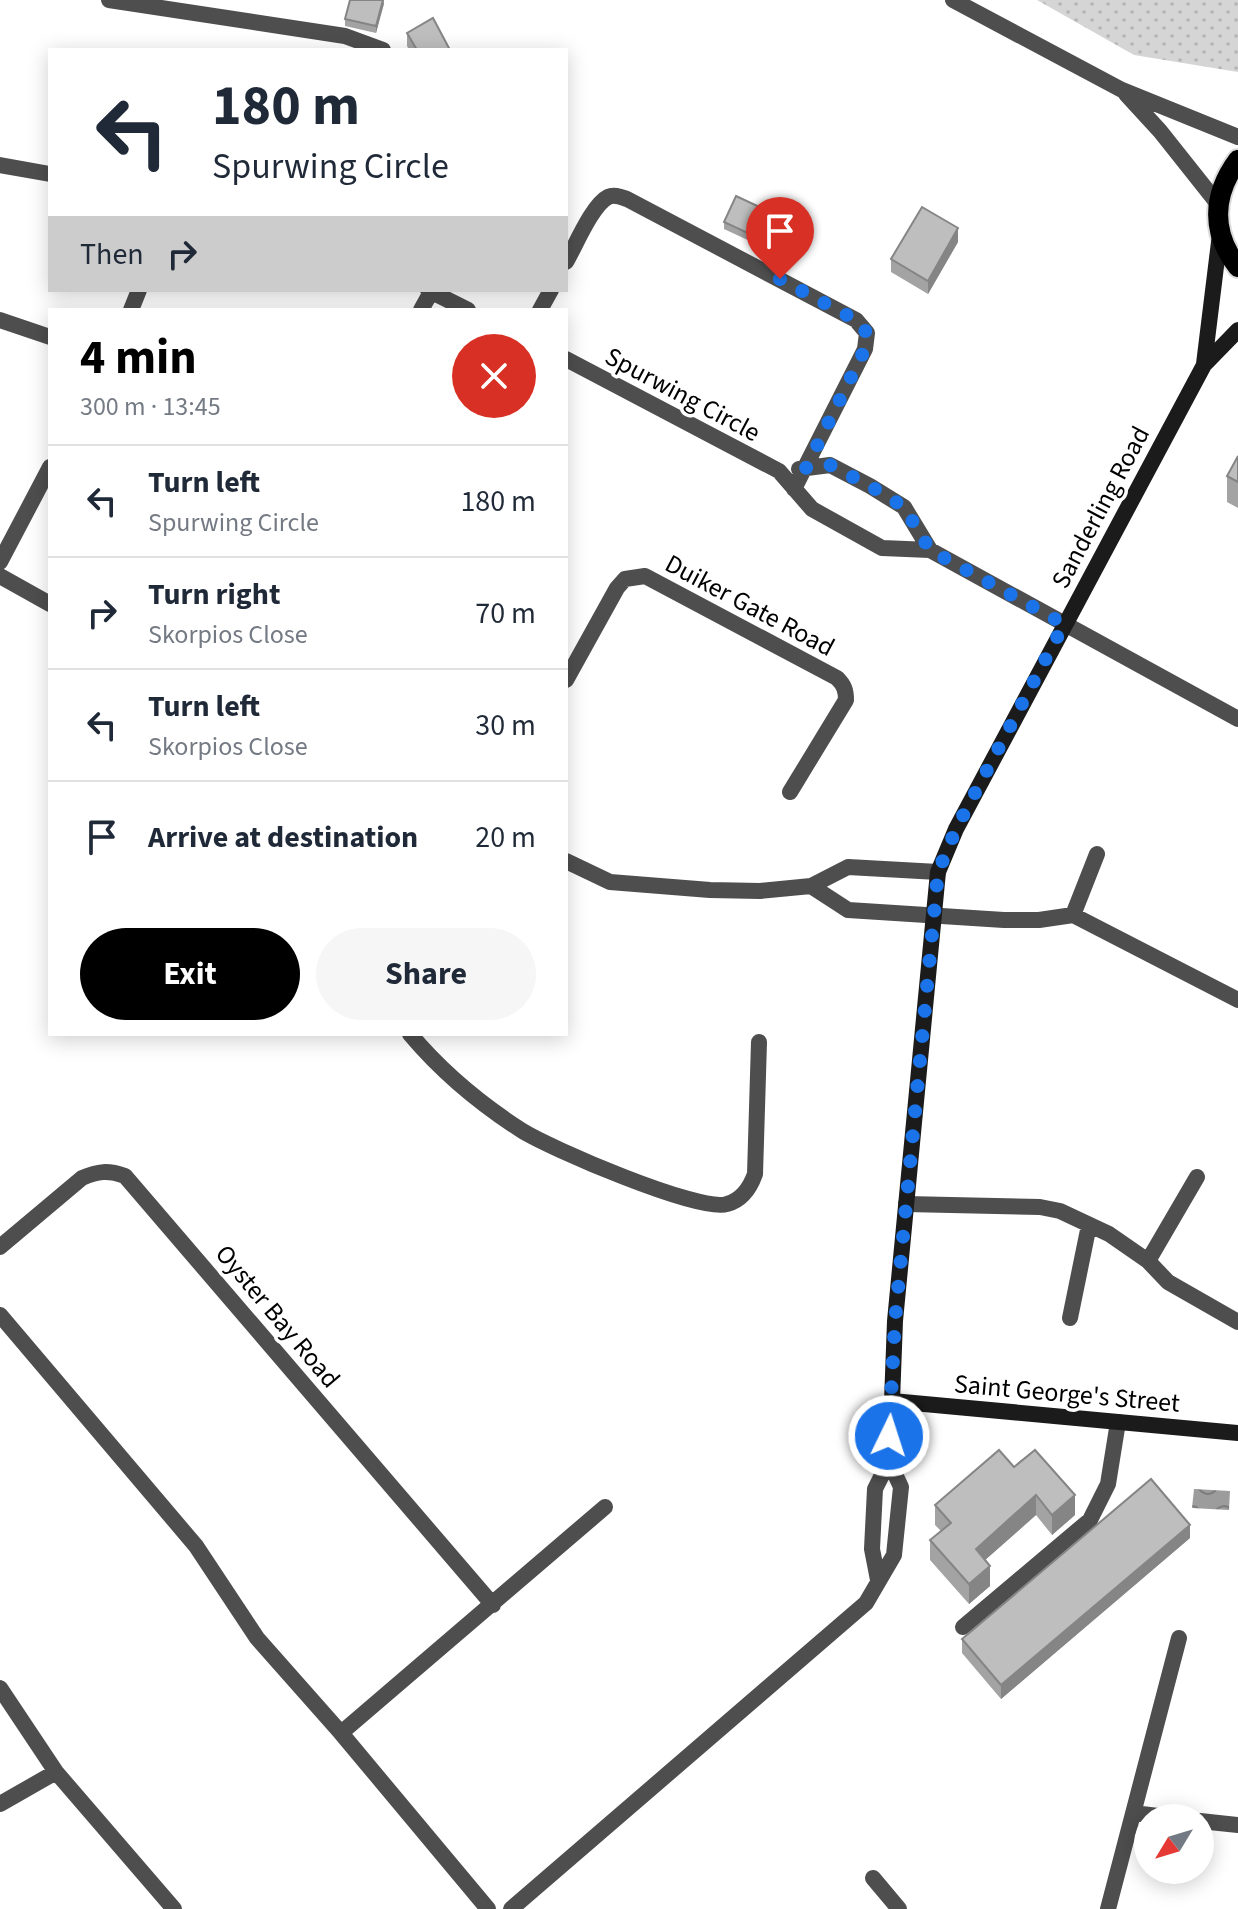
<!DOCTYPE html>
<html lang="en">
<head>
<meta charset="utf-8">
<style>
	body { margin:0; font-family:"Source Sans 3",sans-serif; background:#f6f6f7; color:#1f2937; height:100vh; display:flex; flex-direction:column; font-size:30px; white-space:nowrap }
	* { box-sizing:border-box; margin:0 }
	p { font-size:26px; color:#747a83 }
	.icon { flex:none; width:44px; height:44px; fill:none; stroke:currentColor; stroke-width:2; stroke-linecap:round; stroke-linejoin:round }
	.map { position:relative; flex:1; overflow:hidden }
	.sheet { position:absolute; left:48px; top:308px; width:520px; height:728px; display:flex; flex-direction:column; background:#fff; border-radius:0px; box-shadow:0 4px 20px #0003 }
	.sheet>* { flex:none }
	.top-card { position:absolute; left:48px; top:48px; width:520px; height:244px; border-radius:0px; box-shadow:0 4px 20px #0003; background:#fff; color:#1f2937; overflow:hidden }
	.needle { width:52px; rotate:232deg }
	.buttons { position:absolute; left:1134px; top:1804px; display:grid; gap:16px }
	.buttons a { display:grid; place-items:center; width:80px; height:80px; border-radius:50%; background:#fff; box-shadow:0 4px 20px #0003; font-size:40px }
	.pin { position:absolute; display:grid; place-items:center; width:68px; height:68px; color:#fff; margin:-82px -34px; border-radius:50% 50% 50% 0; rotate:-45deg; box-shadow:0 0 8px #0007 }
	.pin .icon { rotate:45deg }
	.me { position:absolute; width:88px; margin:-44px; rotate:4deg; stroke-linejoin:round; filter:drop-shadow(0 0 6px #0008) }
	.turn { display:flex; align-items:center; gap:28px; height:168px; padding:0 32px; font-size:36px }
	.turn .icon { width:104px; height:104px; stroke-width:2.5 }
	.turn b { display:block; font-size:56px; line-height:68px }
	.then { display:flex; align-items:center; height:76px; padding:0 32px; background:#0003; gap:16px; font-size:30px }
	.round { display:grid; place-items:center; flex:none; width:84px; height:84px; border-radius:42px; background:#f6f6f7 }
	.head { display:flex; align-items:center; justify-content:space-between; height:136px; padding:0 32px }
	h1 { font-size:48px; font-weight:700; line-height:60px; color:#000 }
	.cta { display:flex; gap:16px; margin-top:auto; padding:16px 32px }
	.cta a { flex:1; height:92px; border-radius:48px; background:#000; color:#fff; font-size:32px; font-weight:700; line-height:92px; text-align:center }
	.cta a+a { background:#f6f6f7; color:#1f2937 }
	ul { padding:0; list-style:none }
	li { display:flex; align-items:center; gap:24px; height:112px; padding:0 32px; border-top:2px solid #e0e1e3 }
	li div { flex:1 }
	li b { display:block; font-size:30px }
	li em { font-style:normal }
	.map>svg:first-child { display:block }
	.green { fill:url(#green-dots) }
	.water { fill:url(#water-waves) }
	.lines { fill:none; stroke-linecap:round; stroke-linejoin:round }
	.primary-casing { stroke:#dbdbdb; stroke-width:24 }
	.lane { stroke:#4e4e4e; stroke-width:16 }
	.street { stroke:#4e4e4e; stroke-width:16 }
	.secondary { stroke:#1b1b1b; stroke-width:16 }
	.primary { stroke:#000; stroke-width:20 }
	.wall { fill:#a3a3a3 }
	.shaded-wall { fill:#858585 }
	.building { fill:#bebebe; stroke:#858585; stroke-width:2 }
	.route { stroke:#1a73e8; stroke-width:14; stroke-dasharray:0 25.2 }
	.labels { text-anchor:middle; stroke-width:7; stroke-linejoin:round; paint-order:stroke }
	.street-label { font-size:26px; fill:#000; stroke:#fff }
</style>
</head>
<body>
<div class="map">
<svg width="1238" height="1909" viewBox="0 0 1238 1909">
	<defs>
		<pattern id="green-dots" width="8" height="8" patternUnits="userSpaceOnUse" patternTransform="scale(2)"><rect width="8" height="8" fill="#d5d5d5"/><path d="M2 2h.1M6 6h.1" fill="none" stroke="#b5b5b5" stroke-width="1.8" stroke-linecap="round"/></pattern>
		<pattern id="water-waves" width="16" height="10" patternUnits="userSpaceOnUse" patternTransform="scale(2)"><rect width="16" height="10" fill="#9c9c9c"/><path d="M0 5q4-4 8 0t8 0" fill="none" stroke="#7d7d7d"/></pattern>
	</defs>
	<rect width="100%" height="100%" fill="#fff"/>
	<!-- green -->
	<path class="green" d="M 1037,0 L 1238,0 L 1238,72 L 1134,55 Z"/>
	<!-- water -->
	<path class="water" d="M 1194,1489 L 1230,1491 L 1229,1510 L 1192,1508 Z"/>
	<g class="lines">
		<defs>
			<path id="primary" d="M 1238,160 C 1212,195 1211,233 1238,267"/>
		</defs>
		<!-- primary casing -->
		<use href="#primary" class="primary-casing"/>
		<!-- lane -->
		<path class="lane" d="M 1133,1813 L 1175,1818
			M 1200,1821 L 1238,1825
			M 873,1878 L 899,1909
			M 1108,1909 L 1179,1638"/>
		<!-- street -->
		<path class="street" d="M 109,0 L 345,36 L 383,50
			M 953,0 L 1122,90 L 1238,137
			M 1126,94 L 1160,131 L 1218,204
			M 0,165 L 50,174
			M 566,262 C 575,247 592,205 608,197 C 614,194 621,197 627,199 L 856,320 L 867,333 L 865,349 L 794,489
			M 428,290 L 468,310
			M 131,310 L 139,290
			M 421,310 L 431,292
			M 540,310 L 551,290
			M 0,320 L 50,337
			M 566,359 L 779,471 L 812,509 L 882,548 L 930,550 L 1238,719
			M 799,469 L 830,465 L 870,486 L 904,507 L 930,550
			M 0,562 L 50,467
			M 0,576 L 50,604
			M 566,680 L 617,588 L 625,579 L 645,576 L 837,678 C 844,685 846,690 846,700 L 790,792
			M 566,861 L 610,882 L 710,890 L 760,891 L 811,886 L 848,867 L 938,872
			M 811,886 L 848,910 L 1004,920 L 1039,920 L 1073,915 L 1238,1000
			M 1073,915 L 1097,854
			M 410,1034 C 442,1072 479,1103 521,1130 C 549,1148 700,1213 727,1204 C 742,1200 750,1188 755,1174 L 759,1042
			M 906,1204 L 1040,1207 L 1060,1211 L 1109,1234 L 1148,1261 L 1168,1282 L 1238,1322
			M 0,1247 L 82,1178 C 98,1171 108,1170 125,1176 L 493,1605
			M 1148,1261 L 1197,1177
			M 0,1315 L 196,1546 L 257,1638 L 341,1733 L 488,1909
			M 1070,1318 L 1089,1225
			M 878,1580 L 872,1549 L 875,1489 L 889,1461 L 892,1401
			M 963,1627 L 1090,1520 L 1108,1484 L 1118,1422
			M 0,1688 L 56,1772 L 174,1909
			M 341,1733 L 605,1507
			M 0,1804 L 56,1772
			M 511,1909 L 866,1603 L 894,1555 L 901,1487 L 889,1461"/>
		<!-- secondary -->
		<path class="secondary" d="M 1238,330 L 1204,365 L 956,829 L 938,872 L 895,1321 L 892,1401 L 1238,1433
			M 1204,364 L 1220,234"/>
		<!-- primary -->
		<use href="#primary" class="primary"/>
	</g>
	<!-- wall -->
	<path class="wall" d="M 384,0 L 376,33 L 345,26 L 345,19 Z
		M 407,33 L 450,50 L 409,50 L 407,46 Z
		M 764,216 L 752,242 L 724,229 L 724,222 Z
		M 958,242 L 928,294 L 891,272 L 891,259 Z
		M 1238,456 L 1238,508 L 1227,502 L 1227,476 Z
		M 1014,1467 L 1075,1515 L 1052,1535 L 1036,1515 L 985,1560 L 990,1586 L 969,1604 L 930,1560 L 930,1540 L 941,1531 L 935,1525 L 935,1505 Z
		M 1190,1538 L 1001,1699 L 962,1653 L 962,1639 Z"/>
	<!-- shaded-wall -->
	<path class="shaded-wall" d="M 383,0 L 384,4 L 376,33 L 376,26 Z
		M 764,209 L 764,216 L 752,242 L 752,235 Z
		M 958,228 L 958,242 L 928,294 L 928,281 Z
		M 1036,1495 L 1036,1515 L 976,1568 L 976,1549 Z
		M 1075,1495 L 1075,1515 L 1052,1535 L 1052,1515 Z
		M 1190,1525 L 1190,1538 L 1001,1699 L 1001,1685 Z
		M 990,1566 L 990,1586 L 969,1604 L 969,1584 Z"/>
	<!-- building -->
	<path class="building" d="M 350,0 L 383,0 L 376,26 L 345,19 Z
		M 433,18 L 450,50 L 417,50 L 407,33 Z
		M 736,196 L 764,209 L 752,235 L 724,222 Z
		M 922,207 L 958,228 L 928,281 L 891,259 Z
		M 1238,456 L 1238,482 L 1227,476 Z
		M 999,1450 L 1014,1467 L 1035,1450 L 1075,1495 L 1052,1515 L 1036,1495 L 976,1549 L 990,1566 L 969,1584 L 930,1540 L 951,1523 L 935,1505 Z
		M 1151,1479 L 1190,1525 L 1001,1685 L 962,1639 Z"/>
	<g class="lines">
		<!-- route -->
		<path class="route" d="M 780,279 L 856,320 L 867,333 L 865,349 L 806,468 L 830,465 L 870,486 L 904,507 L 930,550 L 1064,624 L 956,829 L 938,872 L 895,1321 L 889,1436"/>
	</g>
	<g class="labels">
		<!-- street labels -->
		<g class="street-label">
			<text transform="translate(683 394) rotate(28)" y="9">Spurwing Circle</text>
			<text transform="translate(1100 507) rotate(-62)" y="9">Sanderling Road</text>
			<text transform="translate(750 605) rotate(28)" y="9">Duiker Gate Road</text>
			<text transform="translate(278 1316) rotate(50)" y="9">Oyster Bay Road</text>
			<text transform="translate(1067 1393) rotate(5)" y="9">Saint George's Street</text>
		</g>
	</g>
</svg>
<div class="buttons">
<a><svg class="needle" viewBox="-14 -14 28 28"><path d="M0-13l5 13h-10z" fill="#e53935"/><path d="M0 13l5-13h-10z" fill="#747a83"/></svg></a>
</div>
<div class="pin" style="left:780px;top:279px;background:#d93025"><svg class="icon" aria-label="arrive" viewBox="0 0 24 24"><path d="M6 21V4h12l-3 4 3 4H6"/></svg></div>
<svg class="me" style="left:889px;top:1436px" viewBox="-20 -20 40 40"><circle r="17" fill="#1a73e8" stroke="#fff" stroke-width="3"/><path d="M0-11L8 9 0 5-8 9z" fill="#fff"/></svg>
<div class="top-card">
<div class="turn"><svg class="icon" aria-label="left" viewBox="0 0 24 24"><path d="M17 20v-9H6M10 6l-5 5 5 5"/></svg><div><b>180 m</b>Spurwing Circle</div></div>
<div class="then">Then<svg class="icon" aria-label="right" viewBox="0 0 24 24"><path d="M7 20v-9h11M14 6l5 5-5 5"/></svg></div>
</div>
<section class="sheet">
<div class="head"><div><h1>4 min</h1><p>300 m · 13:45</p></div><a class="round" style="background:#d93025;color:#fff"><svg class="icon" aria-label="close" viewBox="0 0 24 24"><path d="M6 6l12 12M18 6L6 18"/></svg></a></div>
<ul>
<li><svg class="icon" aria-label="left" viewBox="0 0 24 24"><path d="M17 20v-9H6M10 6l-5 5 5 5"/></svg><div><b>Turn left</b><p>Spurwing Circle</p></div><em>180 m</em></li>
<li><svg class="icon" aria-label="right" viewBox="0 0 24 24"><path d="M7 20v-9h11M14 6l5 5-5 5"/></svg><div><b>Turn right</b><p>Skorpios Close</p></div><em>70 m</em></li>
<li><svg class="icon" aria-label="left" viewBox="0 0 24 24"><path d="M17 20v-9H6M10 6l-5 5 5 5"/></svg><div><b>Turn left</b><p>Skorpios Close</p></div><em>30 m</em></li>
<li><svg class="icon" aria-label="arrive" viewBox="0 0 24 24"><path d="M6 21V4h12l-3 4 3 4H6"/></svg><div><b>Arrive at destination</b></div><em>20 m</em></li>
</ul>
<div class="cta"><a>Exit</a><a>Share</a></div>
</section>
</div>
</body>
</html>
